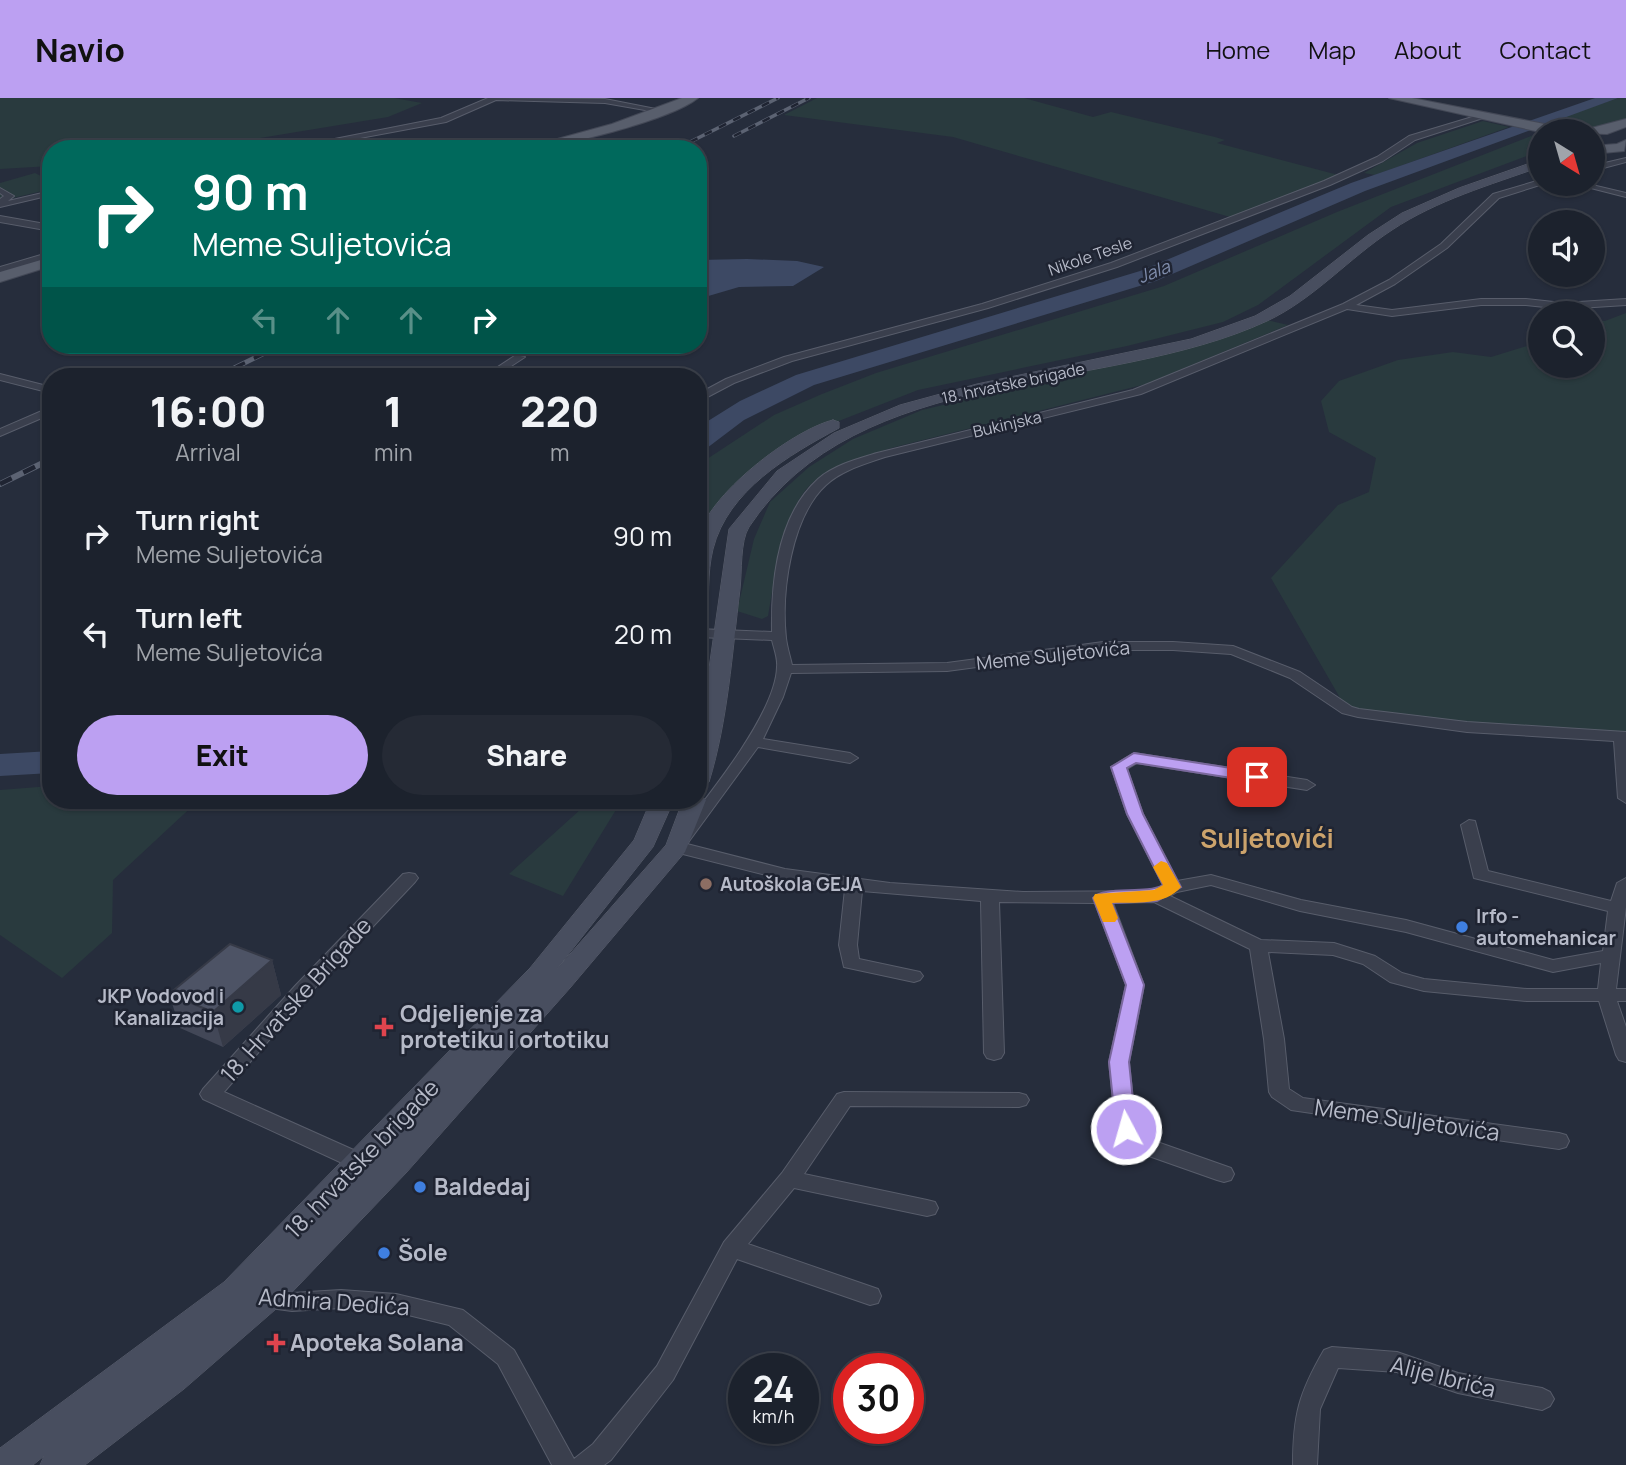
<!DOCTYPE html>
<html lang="en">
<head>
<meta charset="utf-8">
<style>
	body { margin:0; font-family:Manrope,sans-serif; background:#252a35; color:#f1f3f6; height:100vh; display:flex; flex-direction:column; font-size:26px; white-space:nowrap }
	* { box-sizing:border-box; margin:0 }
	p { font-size:23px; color:#a0a4aa }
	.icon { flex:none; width:38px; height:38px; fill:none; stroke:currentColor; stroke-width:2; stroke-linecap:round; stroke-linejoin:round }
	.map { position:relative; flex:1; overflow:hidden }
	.details { position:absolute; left:42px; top:270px; width:665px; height:441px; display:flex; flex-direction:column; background:#1c222d; border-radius:28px; box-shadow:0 2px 5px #0004,0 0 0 2px #3a3f49 }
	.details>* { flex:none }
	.top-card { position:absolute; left:42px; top:42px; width:665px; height:214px; border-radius:28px; box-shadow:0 2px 5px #0004,0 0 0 2px #3a3f49; background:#00695c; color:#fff; overflow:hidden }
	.needle { width:46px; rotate:143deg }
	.controls { position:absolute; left:1528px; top:21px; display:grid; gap:14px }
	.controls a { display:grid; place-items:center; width:77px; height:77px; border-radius:50%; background:#1c222d; box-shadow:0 2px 5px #0004,0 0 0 2px #3a3f49; font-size:35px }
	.speed { position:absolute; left:728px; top:1255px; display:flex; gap:14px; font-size:35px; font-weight:700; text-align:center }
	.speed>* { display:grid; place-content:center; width:91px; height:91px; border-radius:50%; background:#1c222d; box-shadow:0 2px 5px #0004,0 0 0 2px #3a3f49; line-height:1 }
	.speed small { font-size:18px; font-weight:400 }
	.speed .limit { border:10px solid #d22; background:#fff; color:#111 }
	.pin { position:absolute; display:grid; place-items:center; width:60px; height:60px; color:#fff; margin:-30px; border-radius:14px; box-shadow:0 4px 10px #0006 }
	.me { position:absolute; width:77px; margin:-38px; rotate:354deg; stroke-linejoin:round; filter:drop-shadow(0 0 5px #0008) }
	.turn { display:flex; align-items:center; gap:24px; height:147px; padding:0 35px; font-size:32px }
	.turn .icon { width:91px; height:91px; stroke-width:2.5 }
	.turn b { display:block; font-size:49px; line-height:60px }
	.lanes { display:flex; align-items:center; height:66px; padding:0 35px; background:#0003; justify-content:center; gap:35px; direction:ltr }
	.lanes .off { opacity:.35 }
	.eta { display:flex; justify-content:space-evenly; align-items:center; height:119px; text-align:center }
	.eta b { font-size:42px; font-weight:800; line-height:49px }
	.primary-button { display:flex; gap:14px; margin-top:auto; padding:14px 35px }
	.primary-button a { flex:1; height:80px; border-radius:42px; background:#bca0f2; color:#111; font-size:28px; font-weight:800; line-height:80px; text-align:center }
	.primary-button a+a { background:#252a35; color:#f1f3f6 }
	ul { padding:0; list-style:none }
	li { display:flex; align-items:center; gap:21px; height:98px; padding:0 35px }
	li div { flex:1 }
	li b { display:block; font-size:26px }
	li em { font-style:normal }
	header { display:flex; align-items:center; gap:42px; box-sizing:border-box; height:98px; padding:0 35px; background:#bca0f2; color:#111 }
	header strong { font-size:33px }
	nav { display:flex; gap:38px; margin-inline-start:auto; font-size:24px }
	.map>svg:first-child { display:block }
	.green { fill:#293a3e }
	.water { fill:#3d4964 }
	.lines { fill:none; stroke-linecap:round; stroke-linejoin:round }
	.river { fill:#3d4964; fill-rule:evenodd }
	.street-casing { stroke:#585d6b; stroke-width:2 }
	.secondary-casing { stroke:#585d6b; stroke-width:1 }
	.primary-casing { stroke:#434856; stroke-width:2 }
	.street { fill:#3a3f4d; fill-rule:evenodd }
	.secondary { fill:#484e5f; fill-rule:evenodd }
	.primary { fill:#585e6c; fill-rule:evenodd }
	.rail-far2-casing { stroke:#5c6373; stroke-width:3.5 }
	.rail-far1-casing { stroke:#5c6373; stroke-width:5 }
	.rail-casing { stroke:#5c6373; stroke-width:6 }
	.rail-far2 { stroke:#1f2432; stroke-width:2.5; stroke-dasharray:8; stroke-linecap:butt }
	.rail-far1 { stroke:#1f2432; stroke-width:3.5; stroke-dasharray:10; stroke-linecap:butt }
	.rail { stroke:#1f2432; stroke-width:4.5; stroke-dasharray:13; stroke-linecap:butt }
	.wall { fill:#424757 }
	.shaded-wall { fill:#363a47 }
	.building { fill:#4d5365; stroke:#363a47; stroke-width:2 }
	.route { fill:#bca0f2; stroke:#7a689d; stroke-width:2 }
	.slow { fill:#f59e0b }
	.education-dot { fill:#8d6e63; stroke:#1f2432; stroke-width:2.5 }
	.shop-dot { fill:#3f7fe0; stroke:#1f2432; stroke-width:2.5 }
	.culture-dot { fill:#0f9aa8; stroke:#1f2432; stroke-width:2.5 }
	.health-dot { fill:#e0444e; stroke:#1f2432; stroke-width:2.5 }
	.labels { text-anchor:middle; stroke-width:5; stroke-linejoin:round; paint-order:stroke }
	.far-street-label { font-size:16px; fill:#b6bac8; stroke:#1f2432 }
	.far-water-label { font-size:18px; font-style:italic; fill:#808ead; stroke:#1f2432 }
	.street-label { font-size:19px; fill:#b6bac8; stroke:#1f2432 }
	.poi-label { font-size:19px; font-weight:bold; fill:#b6bac8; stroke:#1f2432; text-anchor:start }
	.near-street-label { font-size:23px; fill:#b6bac8; stroke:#1f2432 }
	.near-poi-label { font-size:23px; font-weight:bold; fill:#b6bac8; stroke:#1f2432; text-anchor:start }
	.district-label { font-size:26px; font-weight:bold; fill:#cca36c; stroke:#1f2432 }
</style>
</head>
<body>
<header>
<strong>Navio</strong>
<nav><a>Home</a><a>Map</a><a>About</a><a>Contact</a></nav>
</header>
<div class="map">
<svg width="1626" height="1367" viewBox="0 0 1626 1367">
	<rect width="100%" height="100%" fill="#262d3c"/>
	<!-- green -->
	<path class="green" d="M 0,0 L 394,0 L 422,5 L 388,19 L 223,46 L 214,43 L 172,51 L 51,51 L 51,68 L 0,71 Z
		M 817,0 L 1024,0 L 1093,19 L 1111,14 L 1215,39 L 1225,42 L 1217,45 L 1342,78 L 1237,121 L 953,39 L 784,17 Z
		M 1618,0 L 1626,0 L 1626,22 L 1592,31 L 1540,27 Z
		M 1483,23 L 1509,29 L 1375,77 L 1364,75 L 1417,45 Z
		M 1539,35 L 1540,53 L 1391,109 L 1258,207 L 1223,224 L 1127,248 L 918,292 L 803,337 L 757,366 L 698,438 L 698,371 L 707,361 L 774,317 L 822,296 L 876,275 L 1164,188 L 1337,114 Z
		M 35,75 L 51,83 L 51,91 L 0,103 L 0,85 Z
		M 1626,215 L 1626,639 L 1467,629 L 1347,612 L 1271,480 L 1338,407 L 1369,394 L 1376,360 L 1329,334 L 1321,303 L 1339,283 L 1398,262 L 1453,254 L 1491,259 L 1540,244 L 1540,268 L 1592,268 L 1593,222 L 1605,223 Z
		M 1267,222 L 1288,227 L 1146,286 L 895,349 C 869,357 838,366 816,382 C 783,406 775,480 768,518 L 762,521 L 737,513 L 754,441 L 770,404 L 809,369 L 853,341 L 922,312 L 1162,255 Z
		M 51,688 L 51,702 L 199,702 L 113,782 L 112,835 L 62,880 L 0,837 L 0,692 Z
		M 591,702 L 622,702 L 563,798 L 509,776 Z"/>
	<!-- water -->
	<path class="water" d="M 747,161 L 797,163 L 824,169 L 793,188 L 739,189 L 705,199 L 698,197 L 698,162 Z"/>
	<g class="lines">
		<!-- river -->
		<path class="river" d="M 1595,0 L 1618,0 L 1365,93 L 1156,183 L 814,287 L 744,322 L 707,350 L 698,352 L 700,328 L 740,303 L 796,277 L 1140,173 L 1351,85 Z
			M 51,653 L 51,675 L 0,678 L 0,656 Z"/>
		<defs>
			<path id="street" d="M 488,0 L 605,1 L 666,13 L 662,15 L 605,5 L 496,2 L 446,24 L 301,51 L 284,51 L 441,20 Z
				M 1479,17 L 1486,19 L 1415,42 L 1383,63 L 1330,87 L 1117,169 L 988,210 L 792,263 L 734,285 L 698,304 L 698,296 L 726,281 L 784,259 L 982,206 L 1111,165 L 1324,83 L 1377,59 L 1409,38 Z
				M 1626,60 L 1626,64 L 1592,73 L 1592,68 Z
				M 1540,82 L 1540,86 L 1543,86 L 1499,100 L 1447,150 L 1395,186 L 1356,207 L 1392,212 L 1481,201 L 1526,201 L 1563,205 L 1626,201 L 1626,207 L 1563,211 L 1526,207 L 1481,207 L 1392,218 L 1347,211 L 1141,296 L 885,359 C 865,366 842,372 826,387 C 791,419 781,495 786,540 C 787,549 790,558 792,567 L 947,565 L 1103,544 L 1173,544 L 1233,548 L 1300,574 L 1352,609 L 1359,611 L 1467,624 L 1626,634 L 1626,705 L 1618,700 L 1614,643 L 1467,634 L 1358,619 L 1342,615 L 1290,580 L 1231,556 L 1173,552 L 1103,552 L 947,573 L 791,575 L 783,599 L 763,641 L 850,655 L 858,660 L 850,665 L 758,649 L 687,746 L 785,771 L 890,785 L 1023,794 L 1153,793 L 1163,787 L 1127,716 L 1111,669 L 1134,655 L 1307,682 L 1315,687 L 1307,692 L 1137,665 L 1127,671 L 1143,716 L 1177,783 L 1211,777 L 1301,802 L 1406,822 L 1553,862 L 1603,853 L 1608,813 L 1474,780 L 1461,727 L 1469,722 L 1475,723 L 1488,773 L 1611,803 L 1617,785 L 1626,780 L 1626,809 L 1616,891 L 1626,891 L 1626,903 L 1617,903 L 1626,929 L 1626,964 L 1619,962 L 1616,957 L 1599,903 L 1527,903 L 1424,893 L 1390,884 L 1363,866 L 1333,857 L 1268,854 L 1284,941 L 1289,991 L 1303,1000 L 1559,1035 L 1566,1037 L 1569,1043 L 1566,1049 L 1559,1051 L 1291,1012 L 1272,999 L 1269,994 L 1264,941 L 1250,851 L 1154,804 L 1113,805 L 1144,887 L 1129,964 L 1136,1029 L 1143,1039 L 1231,1070 L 1234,1076 L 1231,1082 L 1224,1084 L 1217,1082 L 1129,1051 L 1116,1031 L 1109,964 L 1126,887 L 1095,805 L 999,804 L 1004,955 L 1001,960 L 994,962 L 987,960 L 984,955 L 981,803 L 862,793 L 857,847 L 859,861 L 920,874 L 923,878 L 920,882 L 914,884 L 844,869 L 839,847 L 845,791 L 770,778 L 671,753 L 669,749 L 671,745 C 701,707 776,617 777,569 C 778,560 774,551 772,542 L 698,539 L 698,531 L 772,534 C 771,483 778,417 818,381 C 834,367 857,361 877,355 L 1133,292 L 1343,206 L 1389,182 L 1441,146 L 1493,96 ZM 1211,787 L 1300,813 L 1406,834 L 1553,874 L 1601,865 L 1598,891 L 1527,891 L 1424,881 L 1402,875 L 1375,858 L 1334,845 L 1261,842 L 1170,798 L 1177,794 Z
				M 1575,86 L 1588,86 L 1626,95 L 1626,99 Z
				M 0,90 L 14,98 L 8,103 L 51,93 L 51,97 L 0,109 L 0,101 L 4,98 L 0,95 Z
				M 0,118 L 51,127 L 51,133 L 0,124 Z
				M 51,154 L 51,160 L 0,175 L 0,169 Z
				M 516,257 L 525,259 L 496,278 L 484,278 Z
				M 0,276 L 51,289 L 51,295 L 0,282 Z
				M 51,309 L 51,316 L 0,338 L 0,331 Z
				M 409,775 L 415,776 L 418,780 L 415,784 L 309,896 L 224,994 L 367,1058 L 370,1064 L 367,1070 L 360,1072 L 353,1070 L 203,1001 L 200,996 L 203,991 L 295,888 L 403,776 Z
				M 844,994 L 1019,995 L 1026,997 L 1029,1002 L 1026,1007 L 1019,1009 L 850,1008 L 804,1076 L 927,1102 L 935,1104 L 938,1110 L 935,1116 L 927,1118 L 794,1090 L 748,1146 L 878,1191 L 881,1198 L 878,1205 L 870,1207 L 737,1161 L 673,1282 L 611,1362 L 604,1367 L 552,1367 L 498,1266 L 449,1227 L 396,1214 L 341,1210 L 292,1213 L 255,1208 L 252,1201 L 255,1194 L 263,1192 L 292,1195 L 341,1192 L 396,1196 L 463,1212 L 514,1252 L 574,1361 L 593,1346 L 657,1268 L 724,1144 L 782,1075 L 837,996 Z
				M 1332,1249 L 1397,1254 L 1458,1275 L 1542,1290 L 1550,1294 L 1554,1301 L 1550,1308 L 1542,1312 L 1458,1295 L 1397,1274 L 1338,1270 L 1320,1311 L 1317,1367 L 1293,1367 C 1293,1317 1299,1295 1324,1252 Z"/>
			<path id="secondary" d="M 1540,62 L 1540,69 C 1490,87 1437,102 1392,132 C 1349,160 1314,201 1267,223 C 1105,298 858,264 749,429 C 740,443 742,474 740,491 C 732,556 728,622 709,684 L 698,691 L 698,647 L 729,431 L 777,373 L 834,335 L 900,307 L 977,286 L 1191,241 L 1255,218 L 1290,198 L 1368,137 L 1402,115 L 1459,90 Z
				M 833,322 L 839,324 L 839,330 C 789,357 728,392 713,451 C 707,475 709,502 708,527 L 698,533 C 698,504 693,469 698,441 C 706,398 792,332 833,322 Z
				M 698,696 L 706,702 L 685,754 L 570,890 L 406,1075 L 276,1211 L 184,1291 L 85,1367 L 40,1367 L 44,1358 L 33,1367 L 0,1367 L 0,1350 L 224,1184 L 530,870 L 634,742 L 651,702 L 674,702 L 653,749 L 556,872 L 666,747 L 683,702 L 698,702 Z"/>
			<path id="primary" d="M 682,0 L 698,0 C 671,22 557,51 521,51 L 612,26 Z
				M 1389,0 L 1412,0 L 1580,33 L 1626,21 L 1626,29 L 1607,36 L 1540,34 Z
				M 1626,42 L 1624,53 L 1592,56 L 1592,48 L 1617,46 Z
				M 51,159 L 51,168 L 0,184 L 0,174 Z"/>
		</defs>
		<!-- street casing -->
		<use href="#street" class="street-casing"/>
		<!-- secondary casing -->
		<use href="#secondary" class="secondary-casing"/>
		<!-- primary casing -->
		<use href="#primary" class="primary-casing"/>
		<!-- street -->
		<use href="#street" class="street"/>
		<!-- secondary -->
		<use href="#secondary" class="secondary"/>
		<!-- primary -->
		<use href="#primary" class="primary"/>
		<defs>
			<path id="rail-far2" d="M 734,38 L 809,0
				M 676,51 L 778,0"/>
			<path id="rail-far1" d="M 218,278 L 281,247"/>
			<path id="rail" d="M 0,386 L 51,361"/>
		</defs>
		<!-- rail-far2 casing -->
		<use href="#rail-far2" class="rail-far2-casing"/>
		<!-- rail-far1 casing -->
		<use href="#rail-far1" class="rail-far1-casing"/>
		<!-- rail casing -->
		<use href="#rail" class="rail-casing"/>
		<!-- rail-far2 -->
		<use href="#rail-far2" class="rail-far2"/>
		<!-- rail-far1 -->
		<use href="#rail-far1" class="rail-far1"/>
		<!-- rail -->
		<use href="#rail" class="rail"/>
	</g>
	<!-- wall -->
	<path class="wall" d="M 272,862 L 281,897 L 223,949 L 180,930 L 169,896 Z"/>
	<!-- shaded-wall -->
	<path class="shaded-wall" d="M 272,862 L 281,897 L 223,949 L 213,914 Z"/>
	<!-- building -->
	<path class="building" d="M 230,846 L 272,862 L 213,914 L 169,896 Z"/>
	<!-- route -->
	<path class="route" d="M 1134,655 L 1257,674 L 1265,679 L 1257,684 L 1136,665 L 1127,670 L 1143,716 L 1181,789 L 1157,803 L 1112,805 L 1144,887 L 1129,964 L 1136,1031 L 1133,1037 L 1119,1037 L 1116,1031 L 1109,964 L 1126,887 L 1093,800 C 1104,787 1145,797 1163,787 L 1127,716 L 1111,669 Z"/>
	<!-- slow -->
	<path class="slow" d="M 1161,763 L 1167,765 L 1181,789 C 1165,808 1135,804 1112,805 L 1118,820 L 1115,824 L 1103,824 L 1093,800 L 1095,796 L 1154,792 L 1163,787 L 1153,769 Z"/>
	<!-- markers -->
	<circle class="education-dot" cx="706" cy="786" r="7"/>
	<g class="shop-dot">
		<circle cx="1462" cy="829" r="7"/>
		<circle cx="420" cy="1089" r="7"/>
		<circle cx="384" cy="1155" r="7"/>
	</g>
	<circle class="culture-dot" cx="238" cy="909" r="7"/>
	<g class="health-dot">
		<path d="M380.5 918.5h7v7h7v7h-7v7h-7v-7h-7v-7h7z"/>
		<path d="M272.5 1234.5h7v7h7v7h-7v7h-7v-7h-7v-7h7z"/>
	</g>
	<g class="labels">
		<!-- far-street labels -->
		<g class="far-street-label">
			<text transform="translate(1090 158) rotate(-19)" y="6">Nikole Tesle</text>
			<text transform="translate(1013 285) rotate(-12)" y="6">18. hrvatske brigade</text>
			<text transform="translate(1007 326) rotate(-13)" y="6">Bukinjska</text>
		</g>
		<!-- far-water labels -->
		<g class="far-water-label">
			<text transform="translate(1154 174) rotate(-21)" y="6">Jala</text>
		</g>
		<!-- street labels -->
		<g class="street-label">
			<text transform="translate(1053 557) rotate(-6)" y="7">Meme Suljetovića</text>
		</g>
		<!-- poi labels -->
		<g class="poi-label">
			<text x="720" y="793">Autoškola GEJA</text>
			<text x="1476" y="825">Irfo -<tspan x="1476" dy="22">automehanicar</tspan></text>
			<text x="224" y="905" text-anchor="end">JKP Vodovod i<tspan x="224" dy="22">Kanalizacija</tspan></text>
		</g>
		<!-- near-street labels -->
		<g class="near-street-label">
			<text transform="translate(296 902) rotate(-48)" y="8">18. Hrvatske Brigade</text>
			<text transform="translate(1407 1022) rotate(8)" y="8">Meme Suljetovića</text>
			<text transform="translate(362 1061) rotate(-46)" y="8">18. hrvatske brigade</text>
			<text transform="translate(334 1204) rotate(4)" y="8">Admira Dedića</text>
			<text transform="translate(1443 1279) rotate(14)" y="8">Alije Ibrića</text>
		</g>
		<!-- near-poi labels -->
		<g class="near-poi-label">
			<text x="400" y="924">Odjeljenje za<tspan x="400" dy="26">protetiku i ortotiku</tspan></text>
			<text x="434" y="1097">Baldedaj</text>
			<text x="398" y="1163">Šole</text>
			<text x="290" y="1253">Apoteka Solana</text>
		</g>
		<!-- district labels -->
		<g class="district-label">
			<text x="1267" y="750">Suljetovići</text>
		</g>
	</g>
</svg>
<div class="controls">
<a><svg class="needle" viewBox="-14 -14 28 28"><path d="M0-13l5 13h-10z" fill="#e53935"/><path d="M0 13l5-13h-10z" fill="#a0a4aa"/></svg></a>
<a><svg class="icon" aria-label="sound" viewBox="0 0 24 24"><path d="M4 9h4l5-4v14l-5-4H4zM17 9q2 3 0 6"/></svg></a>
<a><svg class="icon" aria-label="search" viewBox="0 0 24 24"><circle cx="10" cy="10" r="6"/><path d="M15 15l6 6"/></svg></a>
</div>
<div class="speed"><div>24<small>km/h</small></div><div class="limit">30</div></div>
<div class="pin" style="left:1257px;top:679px;background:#d93025"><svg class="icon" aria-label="arrive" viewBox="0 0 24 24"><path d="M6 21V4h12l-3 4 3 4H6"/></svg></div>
<svg class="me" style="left:1126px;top:1031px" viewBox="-20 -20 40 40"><circle r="17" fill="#bca0f2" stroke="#fff" stroke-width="3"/><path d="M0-11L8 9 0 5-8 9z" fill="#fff"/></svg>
<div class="top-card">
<div class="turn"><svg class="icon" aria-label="right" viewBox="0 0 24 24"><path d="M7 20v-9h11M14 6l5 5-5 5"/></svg><div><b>90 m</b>Meme Suljetovića</div></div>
<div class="lanes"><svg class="icon off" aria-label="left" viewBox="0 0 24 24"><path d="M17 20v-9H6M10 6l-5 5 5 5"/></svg><svg class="icon off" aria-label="ahead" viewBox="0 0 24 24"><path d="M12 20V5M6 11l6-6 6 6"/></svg><svg class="icon off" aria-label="ahead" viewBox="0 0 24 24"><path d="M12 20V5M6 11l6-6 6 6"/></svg><svg class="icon" aria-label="right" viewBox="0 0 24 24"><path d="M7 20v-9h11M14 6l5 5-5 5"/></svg></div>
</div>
<section class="details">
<div class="eta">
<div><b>16:00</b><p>Arrival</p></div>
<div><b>1</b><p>min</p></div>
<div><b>220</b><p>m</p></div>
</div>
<ul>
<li><svg class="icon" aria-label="right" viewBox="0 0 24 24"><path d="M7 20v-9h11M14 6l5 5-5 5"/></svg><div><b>Turn right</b><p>Meme Suljetovića</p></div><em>90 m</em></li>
<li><svg class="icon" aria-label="left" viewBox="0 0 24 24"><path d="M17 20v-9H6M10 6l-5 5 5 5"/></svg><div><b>Turn left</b><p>Meme Suljetovića</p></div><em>20 m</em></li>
</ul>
<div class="primary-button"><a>Exit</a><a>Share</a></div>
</section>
</div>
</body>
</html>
